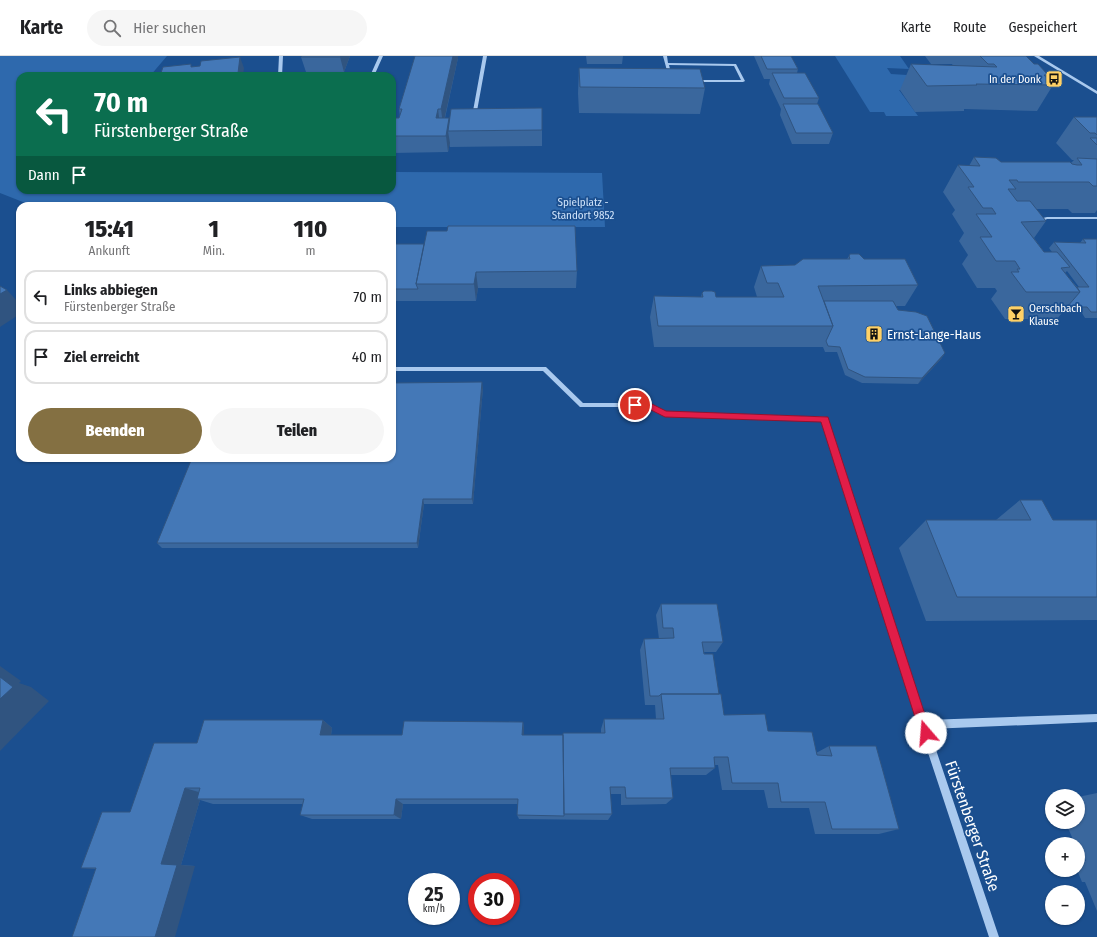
<!DOCTYPE html>
<html lang="de">
<head>
<meta charset="utf-8">
<style>
	body { margin:0; font-family:"Fira Sans Condensed",sans-serif; background:#f6f6f6; color:#202124; height:100vh; display:flex; flex-direction:column; font-size:15px; white-space:nowrap }
	* { box-sizing:border-box; margin:0 }
	p { font-size:13px; color:#757577 }
	.icon { flex:none; width:22px; height:22px; fill:none; stroke:currentColor; stroke-width:2; stroke-linecap:round; stroke-linejoin:round }
	.map { position:relative; flex:1; overflow:hidden }
	.details { position:absolute; left:16px; top:146px; width:380px; height:260px; display:flex; flex-direction:column; background:#fff; border-radius:12px; box-shadow:0 1px 3px #0004 }
	.details>* { flex:none }
	.guide { position:absolute; left:16px; top:16px; width:380px; height:122px; border-radius:12px; box-shadow:0 1px 3px #0004; background:#0b6e4f; color:#fff; overflow:hidden }
	.buttons { position:absolute; left:1045px; top:733px; display:grid; gap:8px }
	.buttons a { display:grid; place-items:center; width:40px; height:40px; border-radius:50%; background:#fff; box-shadow:0 1px 3px #0004; font-size:20px }
	.speed { position:absolute; left:408px; top:817px; display:flex; gap:8px; font-size:20px; font-weight:700; text-align:center }
	.speed>* { display:grid; place-content:center; width:52px; height:52px; border-radius:50%; background:#fff; box-shadow:0 1px 3px #0004; line-height:1 }
	.speed small { font-size:10px; font-weight:400 }
	.speed .limit { border:6px solid #d22; background:#fff; color:#111 }
	.pin { position:absolute; display:grid; place-items:center; width:34px; height:34px; color:#fff; margin:-17px; border:2px solid #fff; border-radius:50%; box-shadow:0 1px 4px #0007 }
	.me { position:absolute; width:44px; margin:-22px; rotate:342deg; stroke-linejoin:round; filter:drop-shadow(0 0 3px #0008) }
	.turn { display:flex; align-items:center; gap:14px; height:84px; padding:0 12px; font-size:18px }
	.turn .icon { width:52px; height:52px; stroke-width:2.5 }
	.turn b { display:block; font-size:28px; line-height:34px }
	.then { display:flex; align-items:center; height:38px; padding:0 12px; background:#0003; gap:8px; font-size:15px }
	.eta { display:flex; justify-content:space-evenly; align-items:center; height:68px; text-align:center }
	.eta b { font-size:24px; font-weight:800; line-height:28px }
	.action { display:flex; gap:8px; margin-top:auto; padding:8px 12px }
	.action a { flex:1; height:46px; border-radius:24px; background:#847042; color:#fff; font-size:16px; font-weight:800; line-height:46px; text-align:center }
	.action a+a { background:#f6f6f6; color:#202124 }
	ul { padding:0; list-style:none }
	li { display:flex; align-items:center; gap:12px; height:54px; margin:0 8px 6px; padding:0 4px; border:2px solid #e0e0e0; border-radius:12px }
	li div { flex:1 }
	li b { display:block; font-size:15px }
	li em { font-style:normal }
	header { display:flex; align-items:center; gap:24px; box-sizing:border-box; height:56px; padding:0 20px; background:#fff; border-bottom:1px solid #e0e0e0 }
	header strong { font-size:19px }
	nav { display:flex; gap:22px; margin-inline-start:auto; font-size:14px }
	.search { width:280px; height:36px; background:#f6f6f6; display:flex; align-items:center; gap:10px; box-sizing:border-box; padding:0 14px; border-radius:22px; color:#757577; font-size:15px }
	.map>svg:first-child { display:block }
	.green { fill:#2e69ad }
	.lines { fill:none; stroke-linecap:round; stroke-linejoin:round }
	.minor { fill:#a9c9ee; fill-rule:evenodd }
	.wall { fill:#3a679d; fill-rule:evenodd }
	.shaded-wall { fill:#305480 }
	.building { fill:#4478b7; stroke:#305480 }
	.route { fill:#e11d48; stroke:#92132f }
	.labels { text-anchor:middle; stroke-width:3.5; stroke-linejoin:round; paint-order:stroke }
	.far-poi-label { font-size:11px; fill:#fff; stroke:#1b4f8f; text-anchor:end }
	.far-park-label { font-size:11px; fill:#cfe3fa; stroke:#1b4f8f }
	.poi-label { font-size:13px; fill:#fff; stroke:#1b4f8f; text-anchor:start }
	.near-street-label { font-size:16px; fill:#fff; stroke:#1b4f8f }
</style>
</head>
<body>
<header>
<strong>Karte</strong>
<div class="search"><svg class="icon" aria-label="search" viewBox="0 0 24 24"><circle cx="10" cy="10" r="6"/><path d="M15 15l6 6"/></svg>Hier suchen</div>
<nav><a>Karte</a><a>Route</a><a>Gespeichert</a></nav>
</header>
<div class="map">
<svg width="1097" height="881" viewBox="0 0 1097 881">
	<rect width="100%" height="100%" fill="#1b4f8f"/>
	<!-- green -->
	<path class="green" d="M 0,0 L 167,0 L 150,20 L 20,20 L 20,134 L 392,134 L 392,116 L 602,117 L 605,171 L 392,171 L 392,150 L 33,150 L 0,137 Z
		M 835,0 L 900,0 L 909,13 L 887,12 L 891,18 L 923,20 L 937,33 L 899,34 L 918,60 L 886,60 L 884,56 L 870,56 Z"/>
	<g class="lines">
		<!-- minor -->
		<path class="minor" d="M 279,0 L 283,0 L 282,20 L 278,20 Z
			M 379,0 L 383,0 L 374,20 L 370,20 Z
			M 483,0 L 487,0 L 477,55 L 475,56 L 473,55 Z
			M 663,0 L 667,0 L 668,7 L 736,8 L 745,25 L 743,26 L 696,26 L 694,25 L 696,24 L 741,24 L 734,10 L 669,9 L 672,21 L 669,22 Z
			M 1034,0 L 1039,0 L 1097,35 L 1097,38 Z
			M 1047,161 L 1097,161 L 1097,163 L 1047,163 L 1038,168 L 1034,167 L 1039,163 Z
			M 392,311 L 546,311 L 583,347 L 648,347 L 666,356 L 827,361 L 926,664 L 1097,658 L 1097,666 L 929,673 L 999,881 L 989,881 L 898,606 L 823,365 L 665,360 L 647,351 L 580,351 L 543,315 L 392,315 Z"/>
	</g>
	<!-- wall -->
	<path class="wall" d="M 350,0 L 344,16 L 306,16 L 301,1 Z
		M 586,0 L 623,0 L 622,8 L 587,8 Z
		M 754,0 L 791,0 L 798,13 L 797,17 L 819,42 L 817,48 L 833,77 L 829,88 L 792,88 L 780,59 L 781,53 L 769,28 L 770,23 L 764,23 Z
		M 925,0 L 1026,0 L 1034,8 L 1048,19 L 1046,22 L 1053,29 L 1037,55 L 964,53 L 964,55 L 915,56 L 900,34 L 911,8 L 953,10 L 952,8 L 931,8 Z
		M 458,2 L 445,62 L 449,62 L 449,65 L 542,52 L 542,90 L 450,91 L 450,87 L 448,96 L 392,97 L 392,62 L 399,62 L 400,60 L 399,53 Z
		M 579,12 L 705,32 L 700,58 L 579,57 L 578,37 Z
		M 1074,61 L 1097,61 L 1097,154 L 1095,157 L 1072,157 L 1068,153 L 1036,153 L 1046,165 L 1034,182 L 1044,196 L 1052,196 L 1049,192 L 1054,186 L 1080,187 L 1083,183 L 1097,183 L 1097,262 L 1085,262 L 1082,257 L 1062,257 L 1057,263 L 1005,263 L 991,243 L 997,235 L 995,232 L 977,232 L 962,208 L 968,199 L 959,185 L 964,177 L 952,158 L 955,154 L 943,136 L 958,109 L 969,110 L 974,101 L 1001,106 L 1071,107 L 1074,104 L 1072,104 L 1056,87 ZM 1067,215 L 1079,231 L 1077,231 L 1065,217 Z
		M 392,188 L 577,215 L 576,232 L 478,232 L 476,245 L 392,245 Z
		M 849,200 L 864,203 L 918,229 L 905,250 L 896,250 L 898,254 L 945,297 L 941,303 L 918,328 L 862,327 L 845,319 L 837,296 L 825,296 L 823,291 L 654,291 L 650,261 L 654,240 L 701,241 L 702,237 L 716,241 L 757,241 L 754,231 L 761,210 L 795,209 L 847,203 Z
		M 483,332 L 473,448 L 424,448 L 418,492 L 162,492 L 157,487 Z
		M 1020,444 L 1053,464 L 1097,464 L 1097,564 L 926,565 L 899,492 L 926,464 L 996,464 Z
		M 661,548 L 723,586 L 716,596 L 704,596 L 719,638 L 724,659 L 768,675 L 816,697 L 829,690 L 899,773 L 879,778 L 815,778 L 809,752 L 768,752 L 764,734 L 722,734 L 718,709 L 715,709 L 715,712 L 706,719 L 671,719 L 673,742 L 666,748 L 621,749 L 621,738 L 610,738 L 612,758 L 608,764 L 519,763 L 517,759 L 518,748 L 403,748 L 401,763 L 312,763 L 300,759 L 303,748 L 213,748 L 200,744 L 181,809 L 195,810 L 96,813 L 81,812 L 130,756 L 197,687 L 323,664 L 332,672 L 331,679 L 402,679 L 523,666 L 524,673 L 524,679 L 563,679 L 601,677 L 601,673 L 604,663 L 656,663 L 655,649 L 645,649 L 640,594 L 644,583 L 659,583 L 656,559 Z
		M 1097,737 L 1097,855 L 1085,826 L 1082,826 L 1077,814 L 1078,814 L 1078,806 L 1086,805 L 1081,794 L 1078,794 L 1078,788 L 1075,788 L 1068,772 L 1074,771 L 1072,766 L 1078,766 L 1078,741 Z"/>
	<!-- shaded-wall -->
	<path class="shaded-wall" d="M 341,0 L 350,0 L 344,16 L 340,1 Z
		M 453,0 L 458,0 L 458,2 L 443,69 L 441,53 Z
		M 240,1 L 244,12 L 243,20 L 210,20 Z
		M 438,53 L 440,69 L 436,62 Z
		M 449,62 L 451,75 L 448,75 L 450,87 L 448,96 L 446,80 Z
		M 476,216 L 478,232 L 476,245 L 474,228 Z
		M 7,234 L 20,248 L 20,258 L 0,271 L 0,238 Z
		M 945,297 L 941,303 L 918,328 L 922,322 Z
		M 482,326 L 483,332 L 473,448 L 472,443 Z
		M 423,443 L 424,448 L 418,492 L 417,487 Z
		M 0,610 L 21,625 L 19,627 L 31,631 L 49,645 L 0,695 Z
		M 323,664 L 332,672 L 330,686 L 320,679 Z
		M 523,666 L 524,673 L 524,687 L 522,679 Z
		M 185,732 L 202,737 L 197,743 L 200,744 L 181,809 L 195,810 L 175,881 L 155,881 L 161,808 Z
		M 396,743 L 403,748 L 401,763 L 394,759 Z"/>
	<!-- building -->
	<path class="building" d="M 302,0 L 341,0 L 340,1 L 301,1 Z
		M 415,0 L 453,0 L 441,53 L 438,53 L 436,62 L 449,62 L 446,80 L 392,80 L 392,62 L 399,62 L 402,53 L 399,53 Z
		M 761,0 L 791,0 L 798,13 L 767,13 Z
		M 980,0 L 1026,0 L 1034,8 L 1038,8 L 1048,19 L 1044,19 L 1053,29 L 976,28 L 977,29 L 927,30 L 911,8 L 997,11 L 994,8 L 988,8 Z
		M 240,1 L 238,17 L 210,20 L 160,20 L 163,11 L 191,8 L 191,11 L 200,10 L 201,5 Z
		M 579,12 L 700,13 L 705,32 L 580,31 Z
		M 772,17 L 805,17 L 819,42 L 784,42 Z
		M 783,48 L 818,48 L 833,77 L 796,77 Z
		M 542,52 L 542,74 L 448,75 L 451,53 Z
		M 1074,61 L 1097,61 L 1097,79 L 1095,77 L 1090,77 Z
		M 1090,82 L 1097,82 L 1097,89 Z
		M 974,101 L 996,102 L 1001,106 L 1070,106 L 1072,108 L 1077,109 L 1082,109 L 1077,102 L 1097,103 L 1097,130 L 1093,130 L 1089,126 L 1018,126 L 1017,124 L 1009,124 L 1016,133 L 1008,133 L 1017,145 L 1030,145 L 1046,165 L 1021,166 L 1044,196 L 1057,196 L 1070,211 L 1061,212 L 1080,236 L 1026,236 L 1011,216 L 1019,216 L 1017,213 L 1020,213 L 1015,205 L 996,205 L 980,181 L 992,181 L 976,158 L 996,158 L 992,152 L 983,152 L 968,131 L 974,131 L 958,109 L 980,110 Z
		M 448,170 L 575,170 L 577,215 L 476,216 L 474,228 L 416,228 L 427,175 L 447,175 Z
		M 1083,183 L 1097,183 L 1097,256 L 1091,256 L 1087,251 L 1067,251 L 1080,236 L 1077,231 L 1089,231 L 1054,186 L 1086,187 Z
		M 392,188 L 424,188 L 416,228 L 418,233 L 392,233 Z
		M 850,198 L 859,198 L 864,203 L 905,203 L 918,229 L 818,230 L 833,270 L 658,270 L 654,240 L 703,241 L 702,237 L 704,235 L 712,235 L 715,236 L 716,241 L 784,241 L 778,227 L 767,227 L 761,210 L 795,209 L 803,203 L 850,203 L 849,200 Z
		M 0,230 L 7,234 L 0,238 Z
		M 824,245 L 893,245 L 898,254 L 916,256 L 927,260 L 945,297 L 922,322 L 865,321 L 848,313 L 840,291 L 828,290 L 826,285 L 833,270 Z
		M 482,326 L 472,443 L 423,443 L 417,487 L 157,487 L 192,402 L 392,402 L 392,327 Z
		M 1020,444 L 1042,444 L 1053,464 L 1097,464 L 1097,541 L 957,541 L 926,464 L 1031,464 Z
		M 661,548 L 717,548 L 723,586 L 702,586 L 704,598 L 713,598 L 719,638 L 661,638 L 659,640 L 650,640 L 644,583 L 674,582 L 673,572 L 663,572 Z
		M 0,621 L 13,631 L 0,643 Z
		M 661,638 L 721,638 L 724,659 L 765,658 L 768,675 L 812,676 L 817,699 L 832,700 L 829,690 L 876,690 L 899,773 L 832,773 L 825,746 L 781,746 L 778,727 L 732,727 L 728,701 L 714,701 L 715,712 L 670,712 L 673,742 L 626,742 L 625,731 L 610,731 L 612,758 L 564,758 L 563,677 L 605,677 L 604,663 L 664,663 Z
		M 204,664 L 323,664 L 320,679 L 402,679 L 404,665 L 523,666 L 522,679 L 563,679 L 564,760 L 517,759 L 518,743 L 396,743 L 394,759 L 300,759 L 304,743 L 197,743 L 200,732 L 185,732 L 161,808 L 177,809 L 155,881 L 72,881 L 96,812 L 81,812 L 102,756 L 130,756 L 154,687 L 197,687 Z"/>
	<!-- route -->
	<path class="route" d="M 635,346 L 648,346 L 666,355 L 828,361 L 931,677 L 930,681 L 926,683 L 922,681 L 920,677 L 821,366 L 665,361 L 647,352 L 632,352 L 632,347 Z"/>
	<!-- icons -->
	<defs>
		<symbol id="bus-square" viewBox="-11 -11 22 22"><rect x="-9" y="-9" width="18" height="18" rx="4" fill="#ffd166" stroke="#1b4f8f"/><path d="M-5-6H5V4H4V6H2V4H-2V6H-4V4H-5ZM-3.5-4V0h7V-4ZM-3.5 1.2v1.5H-2V1.2ZM2 1.2v1.5H3.5V1.2Z" fill="#111"/></symbol>
		<symbol id="bar-square" viewBox="-11 -11 22 22"><rect x="-9" y="-9" width="18" height="18" rx="4" fill="#ffd166" stroke="#1b4f8f"/><path d="M-6-5H6L.8 .8V4.5H3.5V6h-7V4.5H-.8V.8Z" fill="#111"/></symbol>
		<symbol id="building-square" viewBox="-11 -11 22 22"><rect x="-9" y="-9" width="18" height="18" rx="4" fill="#ffd166" stroke="#1b4f8f"/><path d="M-4-6H4V6H1V3H-1V6H-4ZM-2.5-4.3h1.7v1.8h-1.7ZM.8-4.3h1.7v1.8H.8ZM-2.5-1h1.7V.8h-1.7ZM.8-1h1.7V.8H.8Z" fill="#111"/></symbol>
	</defs>
	<g fill-rule="evenodd">
		<use href="#bus-square" x="1044" y="13" width="20" height="20"/>
		<use href="#bar-square" x="1006" y="248" width="20" height="20"/>
		<use href="#building-square" x="864" y="268" width="20" height="20"/>
	</g>
	<g class="labels">
		<!-- far-poi labels -->
		<g class="far-poi-label">
			<text x="1041" y="27">In der Donk</text>
			<text x="1029" y="256" text-anchor="start">Oerschbach<tspan x="1029" dy="13">Klause</tspan></text>
		</g>
		<!-- far-park labels -->
		<g class="far-park-label">
			<text x="583" y="150">Spielplatz -<tspan x="583" dy="13">Standort 9852</tspan></text>
		</g>
		<!-- poi labels -->
		<g class="poi-label">
			<text x="887" y="283">Ernst-Lange-Haus</text>
		</g>
		<!-- near-street labels -->
		<g class="near-street-label">
			<text transform="translate(973 770) rotate(71)" y="6">Fürstenberger Straße</text>
		</g>
	</g>
</svg>
<div class="buttons">
<a><svg class="icon" aria-label="layers" viewBox="0 0 24 24"><path d="M12 4l9 5-9 5-9-5zM3 14l9 5 9-5"/></svg></a>
<a>+</a>
<a>−</a>
</div>
<div class="speed"><div>25<small>km/h</small></div><div class="limit">30</div></div>
<div class="pin" style="left:635px;top:349px;background:#d93025"><svg class="icon" aria-label="arrive" viewBox="0 0 24 24"><path d="M6 21V4h12l-3 4 3 4H6"/></svg></div>
<svg class="me" style="left:926px;top:677px" viewBox="-20 -20 40 40"><circle r="19" fill="#fff"/><path d="M0-13L10 11 0 6-10 11z" fill="#e11d48"/></svg>
<div class="guide">
<div class="turn"><svg class="icon" aria-label="left" viewBox="0 0 24 24"><path d="M17 20v-9H6M10 6l-5 5 5 5"/></svg><div><b>70 m</b>Fürstenberger Straße</div></div>
<div class="then">Dann<svg class="icon" aria-label="arrive" viewBox="0 0 24 24"><path d="M6 21V4h12l-3 4 3 4H6"/></svg></div>
</div>
<section class="details">
<div class="eta">
<div><b>15:41</b><p>Ankunft</p></div>
<div><b>1</b><p>Min.</p></div>
<div><b>110</b><p>m</p></div>
</div>
<ul>
<li><svg class="icon" aria-label="left" viewBox="0 0 24 24"><path d="M17 20v-9H6M10 6l-5 5 5 5"/></svg><div><b>Links abbiegen</b><p>Fürstenberger Straße</p></div><em>70 m</em></li>
<li><svg class="icon" aria-label="arrive" viewBox="0 0 24 24"><path d="M6 21V4h12l-3 4 3 4H6"/></svg><div><b>Ziel erreicht</b></div><em>40 m</em></li>
</ul>
<div class="action"><a>Beenden</a><a>Teilen</a></div>
</section>
</div>
</body>
</html>
